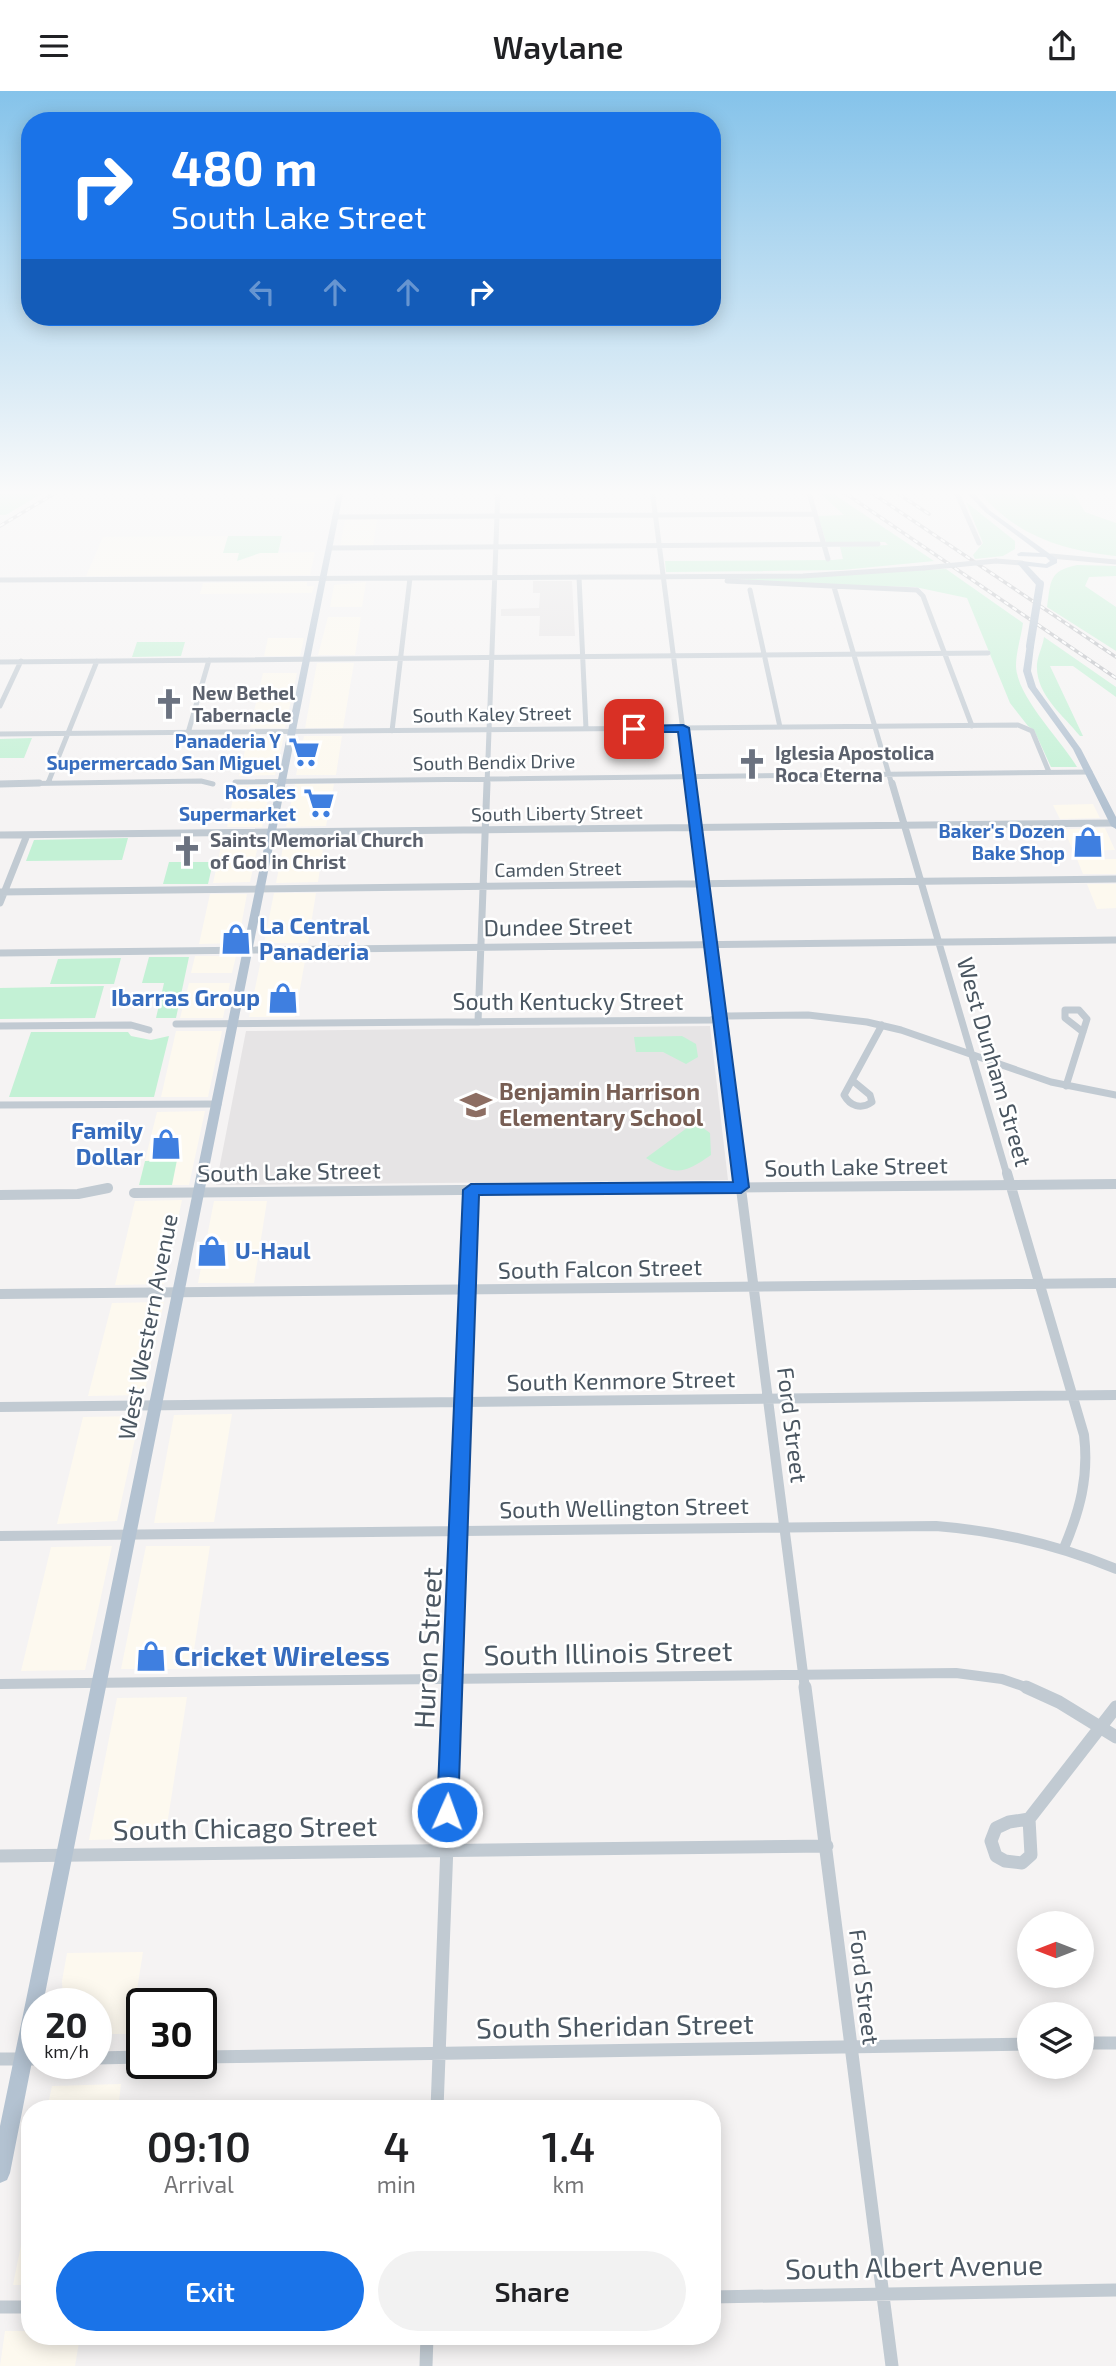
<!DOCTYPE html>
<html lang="en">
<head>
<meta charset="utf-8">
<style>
	body { margin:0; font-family:"Exo 2",sans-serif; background:#f2f2f2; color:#202124; height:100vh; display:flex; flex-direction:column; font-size:26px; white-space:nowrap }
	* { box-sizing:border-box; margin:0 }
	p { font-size:23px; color:#757577 }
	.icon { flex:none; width:38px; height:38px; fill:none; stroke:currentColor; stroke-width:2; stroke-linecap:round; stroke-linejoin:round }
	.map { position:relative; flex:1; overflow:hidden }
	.panel { position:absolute; left:21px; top:2009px; width:700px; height:245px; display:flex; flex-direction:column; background:#fff; border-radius:28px; box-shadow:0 4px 18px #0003 }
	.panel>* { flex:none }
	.guide { position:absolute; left:21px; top:21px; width:700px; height:214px; border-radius:28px; box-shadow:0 4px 18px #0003; background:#1a73e8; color:#fff; overflow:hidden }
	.needle { width:46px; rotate:270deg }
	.buttons { position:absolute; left:1017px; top:1820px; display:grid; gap:14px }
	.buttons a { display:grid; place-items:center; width:77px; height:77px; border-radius:50%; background:#fff; box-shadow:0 4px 18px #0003; font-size:35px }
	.speed { position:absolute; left:21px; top:1897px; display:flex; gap:14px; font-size:35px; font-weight:700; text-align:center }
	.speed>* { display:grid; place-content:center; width:91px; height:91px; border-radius:50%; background:#fff; box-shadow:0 4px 18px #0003; line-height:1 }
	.speed small { font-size:18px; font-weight:400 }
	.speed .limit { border:4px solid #111; border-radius:10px; background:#fff; color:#111 }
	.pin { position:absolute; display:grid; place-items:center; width:60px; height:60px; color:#fff; margin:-30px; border-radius:14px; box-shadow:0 4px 10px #0006 }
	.me { position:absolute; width:77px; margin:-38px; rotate:2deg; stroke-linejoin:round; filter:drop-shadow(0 0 5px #0008) }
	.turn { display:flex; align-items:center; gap:24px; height:147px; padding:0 35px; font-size:32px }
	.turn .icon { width:91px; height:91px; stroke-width:2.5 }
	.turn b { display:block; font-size:49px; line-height:60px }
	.lanes { display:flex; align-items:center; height:66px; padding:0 35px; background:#0003; justify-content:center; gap:35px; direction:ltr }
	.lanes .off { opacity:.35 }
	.eta { display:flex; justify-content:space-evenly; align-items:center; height:119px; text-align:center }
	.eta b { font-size:42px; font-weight:600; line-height:49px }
	.action { display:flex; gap:14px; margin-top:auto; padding:14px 35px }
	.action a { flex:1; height:80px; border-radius:42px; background:#1a73e8; color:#fff; font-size:28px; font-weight:600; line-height:80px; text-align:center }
	.action a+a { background:#f2f2f2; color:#202124 }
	header { display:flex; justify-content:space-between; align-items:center; height:91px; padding:0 35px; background:#fff; font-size:32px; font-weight:600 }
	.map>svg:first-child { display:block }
	.commercial { fill:#fdf9ef }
	.education { fill:#e6e4e5 }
	.green { fill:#c3f1d5 }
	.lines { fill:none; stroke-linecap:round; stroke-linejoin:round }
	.minor-far3 { stroke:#c1cad2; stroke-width:5 }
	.minor-far2 { stroke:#c1cad2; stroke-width:7 }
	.minor-far1 { stroke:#c1cad2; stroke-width:10 }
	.minor { stroke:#c1cad2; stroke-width:13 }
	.major { fill:#b3c2d1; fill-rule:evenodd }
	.rail-casing { stroke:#b5b8bd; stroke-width:3.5 }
	.rail { stroke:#fff; stroke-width:2; stroke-dasharray:5; stroke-linecap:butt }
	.minor-bridge { stroke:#c1cad2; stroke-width:5 }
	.major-bridge { stroke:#b3c2d1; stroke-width:8 }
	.route { fill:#1a73e8; stroke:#114b97; stroke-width:2 }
	.labels { text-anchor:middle; stroke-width:5; stroke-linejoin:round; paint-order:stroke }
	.far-worship-label { font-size:19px; font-weight:bold; fill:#5b616d; stroke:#fff; text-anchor:start }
	.far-street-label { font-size:19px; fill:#4a5661; stroke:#fff }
	.far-shop-label { font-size:19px; font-weight:bold; fill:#366cbe; stroke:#fff; text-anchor:end }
	.shop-label { font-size:23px; font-weight:bold; fill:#366cbe; stroke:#fff; text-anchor:start }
	.street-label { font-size:23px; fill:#4a5661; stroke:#fff }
	.education-label { font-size:23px; font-weight:bold; fill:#785e54; stroke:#fff; text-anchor:start }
	.near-street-label { font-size:28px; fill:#4a5661; stroke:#fff }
	.near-shop-label { font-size:28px; font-weight:bold; fill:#366cbe; stroke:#fff; text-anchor:start }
</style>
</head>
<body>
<header><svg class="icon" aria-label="menu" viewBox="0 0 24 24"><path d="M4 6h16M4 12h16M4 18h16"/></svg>Waylane<svg class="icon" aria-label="share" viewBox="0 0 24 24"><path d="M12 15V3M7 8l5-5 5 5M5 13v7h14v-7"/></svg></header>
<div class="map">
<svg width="1116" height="2275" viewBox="0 0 1116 2275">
	<rect width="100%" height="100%" fill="#f5f3f3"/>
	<!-- commercial -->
	<path class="commercial" d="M 293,399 L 330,399 L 327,412 L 290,412 Z
		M 377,428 L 373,455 L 340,455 L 345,429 Z
		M 228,445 L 223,462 L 240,462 L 238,470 L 260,462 L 315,461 L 310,484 L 86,485 L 103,446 Z
		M 307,491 L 307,495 L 314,495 L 312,502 L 200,503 L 203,492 Z
		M 366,491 L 362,516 L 330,516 L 334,494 Z
		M 328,526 L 361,526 L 355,564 L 318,564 Z
		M 268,547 L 304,547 L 300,565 L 264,565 Z
		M 317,572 L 354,572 L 343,637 L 305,637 Z
		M 263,582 L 297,582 L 285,637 L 250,637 Z
		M 284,645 L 275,684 L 239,685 L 248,646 Z
		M 304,645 L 342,645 L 336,684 L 296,684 Z
		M 295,693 L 334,693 L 326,735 L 286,736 Z
		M 236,694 L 271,694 L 262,736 L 227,736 Z
		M 1093,713 L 1100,727 L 1060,728 L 1053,714 Z
		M 1105,737 L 1115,759 L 1073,760 L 1064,738 Z
		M 260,745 L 250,791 L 213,792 L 223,746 Z
		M 325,745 L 318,791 L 276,792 L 285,746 Z
		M 1077,768 L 1116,768 L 1116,783 L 1083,783 Z
		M 1087,793 L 1116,793 L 1116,817 L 1097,818 Z
		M 274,802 L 316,802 L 308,852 L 264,852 Z
		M 210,803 L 247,803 L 238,852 L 199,853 Z
		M 262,864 L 306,864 L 295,926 L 249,926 Z
		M 195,865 L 236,865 L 232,882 L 191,882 Z
		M 189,892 L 230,892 L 223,927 L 180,927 Z
		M 176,940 L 222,940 L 208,1006 L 161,1006 Z
		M 205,1020 L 189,1094 L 139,1094 L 157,1021 Z
		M 182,1109 L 164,1193 L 115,1194 L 135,1110 Z
		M 214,1110 L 267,1110 L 254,1192 L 198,1192 Z
		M 164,1211 L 144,1304 L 88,1305 L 112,1212 Z
		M 232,1323 L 214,1431 L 154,1432 L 174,1324 Z
		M 140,1325 L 117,1430 L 57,1433 L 83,1326 Z
		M 112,1455 L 85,1579 L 21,1580 L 51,1456 Z
		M 146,1455 L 210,1455 L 191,1578 L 121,1578 Z
		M 187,1606 L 165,1747 L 89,1749 L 117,1607 Z
		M 143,1861 L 130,1943 L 96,1943 L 96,1913 L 63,1913 L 62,1890 L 67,1862 Z
		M 121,1993 L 118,2018 L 47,2018 L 52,1995 Z
		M 30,2109 L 30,2194 L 13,2194 Z
		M 5,2240 L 30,2240 L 30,2245 L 80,2245 L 75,2275 L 0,2275 Z"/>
	<!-- education -->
	<path class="education" d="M 533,490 L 572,490 L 575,545 L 539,545 L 540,525 L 501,525 L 501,518 L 539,517 L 540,502 L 533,502 Z
		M 710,935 L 728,1089 L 216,1094 L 246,940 Z"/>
	<!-- green -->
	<path class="green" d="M 49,398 L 6,424 L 0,424 L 0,399 Z
		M 815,398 L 826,398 L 934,470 L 842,479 L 666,481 L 665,470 L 833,469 L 843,468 L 840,456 L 888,454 L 885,451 L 826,451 L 818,425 L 844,424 Z
		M 977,398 L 1071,398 L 1085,421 L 1116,432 L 1116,465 C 1060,459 1014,444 977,398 Z
		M 966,411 L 1015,450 L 1015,458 L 1003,465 L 975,468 L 973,464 L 983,452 Z
		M 228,445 L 282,445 L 278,462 L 260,462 L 237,470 L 239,462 L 223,462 Z
		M 1077,474 L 1116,475 L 1116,485 L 1089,486 L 1085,495 L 1116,516 L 1116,560 L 1047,516 C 1051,491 1048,480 1077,474 Z
		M 946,478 L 1023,532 C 1021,546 1016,561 1016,575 C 1017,606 1059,646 1077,676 L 1051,676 L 1034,639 L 1028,635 L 1010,612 L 967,507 L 915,496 L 825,494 L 718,487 Z
		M 1044,546 L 1116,596 L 1116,606 L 1073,575 L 1050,575 L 1083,645 L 1080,645 C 1063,624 1035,603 1037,573 C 1038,563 1043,555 1044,546 Z
		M 137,551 L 185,551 L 181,565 L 132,566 Z
		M 32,647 L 24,667 L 0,667 L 0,648 Z
		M 128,747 L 122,769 L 26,770 L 34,749 Z
		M 169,771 L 213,771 L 208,793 L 163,793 Z
		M 149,866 L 189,866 L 176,927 L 156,927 L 164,892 L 142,892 Z
		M 121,867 L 114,893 L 50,893 L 58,868 Z
		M 104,895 L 95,927 L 0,928 L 0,897 Z
		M 31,941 L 128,941 L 131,945 L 151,949 L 169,945 L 154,1006 L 9,1006 Z
		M 682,945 L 696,953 L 698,966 L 686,973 L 663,961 L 636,961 L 634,946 Z
		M 695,1031 L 710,1042 L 711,1064 C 684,1083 675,1085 646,1067 Z
		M 177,1069 L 172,1094 L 139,1094 L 145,1070 Z"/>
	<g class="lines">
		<!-- minor-far3 -->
		<path class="minor-far3" d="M 652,398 L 690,694
			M 808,398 L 828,468
			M 908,398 L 955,399
			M 955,398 L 979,452
			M 335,426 L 815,423
			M 330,457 L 878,453
			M 1051,465 L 1116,471
			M 996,470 L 1022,472
			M 579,486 L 586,638
			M 0,489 L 803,485 L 924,477
			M 727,490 L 917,499 L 923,505 L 972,635
			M 834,496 L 892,694
			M 750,499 L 780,636
			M 0,571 L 988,562
			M 0,615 L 21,570
			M 392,640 L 410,487
			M 188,642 L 209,569
			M 0,643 L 1018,634 L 1032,640 L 1049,681
			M 235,691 L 1090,681
			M 48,692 L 97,570
			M 0,693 L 201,690 L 213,693
			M 487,694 L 498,398"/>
		<!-- minor-far2 -->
		<path class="minor-far2" d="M 690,692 L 740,1084
			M 892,692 L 1007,1084
			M 0,693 L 39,692
			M 0,744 L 1114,732
			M 0,801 L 1116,788
			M 0,812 L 27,744
			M 0,862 L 1116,849
			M 478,931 L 487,692
			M 176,933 L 711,929 L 728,925 L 808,924 L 867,931 L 901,939 L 1051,991 L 1116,1004
			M 0,935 L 131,934 L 149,939
			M 853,990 L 870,1004 L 872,1011 C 861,1019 850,1015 844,1004 L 882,934
			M 1066,995 L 1087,928 L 1079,919 L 1065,919 L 1065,927 L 1083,941
			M 0,1014 L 218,1013"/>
		<!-- minor-far1 -->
		<path class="minor-far1" d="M 739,1082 L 805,1598
			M 1007,1082 L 1084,1344 C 1089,1386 1080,1419 1064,1457
			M 134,1102 L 1116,1093
			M 0,1104 L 78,1103 L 108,1097
			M 0,1203 L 1116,1192
			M 0,1316 L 1116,1304
			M 0,1445 L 936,1435 C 999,1440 1058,1454 1116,1478
			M 0,1593 L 956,1582 L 1002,1588 L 1031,1598
			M 453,1598 L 471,1099"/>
		<!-- minor -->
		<path class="minor" d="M 805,1596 L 892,2275
			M 1026,1596 L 1059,1611 L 1116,1646
			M 1029,1728 L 1031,1764 L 1022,1772 L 1005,1770 L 996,1765 L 991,1750 L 996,1737 L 1009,1731 Z
			M 1029,1728 L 1116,1616
			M 0,1765 L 827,1755
			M 1082,1952 L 1116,1952
			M 201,1966 L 1029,1953
			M 96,1967 L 142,1966
			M 0,1968 L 37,1968
			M 437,2018 L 453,1596
			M 712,2206 L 1116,2199
			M 0,2216 L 30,2216
			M 426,2275 L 427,2245"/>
		<!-- major -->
		<path class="major" d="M 338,398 L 344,398 L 43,1913 L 37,1913 L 37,1945 L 10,2082 L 7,2089 L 0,2092 L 0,2035 Z
			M 963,398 L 970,398 L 989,419 L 1057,468 L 1057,472 L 1047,477 L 1028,475 L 1043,491 L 1043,495 L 1037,495 L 1017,472 L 1022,470 L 1046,473 L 1050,470 L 1046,466 L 1018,465 L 1017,463 L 1021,461 L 1040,462 L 985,421 Z
			M 1027,553 L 1034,555 L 1031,580 L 1036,596 L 1081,658 L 1116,726 L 1116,738 L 1111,735 L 1073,658 L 1028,596 L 1023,580 Z"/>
		<defs>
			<path id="rail" d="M 839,398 L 1116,587
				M 866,398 L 1116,566
				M 891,398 L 929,423
				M 0,435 L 62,398"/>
		</defs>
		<!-- rail casing -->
		<use href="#rail" class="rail-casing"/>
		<!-- rail -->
		<use href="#rail" class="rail"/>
		<!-- minor-bridge -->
		<path class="minor-bridge" d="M 924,477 L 996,470"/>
		<!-- major-bridge -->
		<path class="major-bridge" d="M 1030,555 L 1040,493"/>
	</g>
	<!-- sky -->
	<linearGradient id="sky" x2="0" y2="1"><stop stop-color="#85c3ea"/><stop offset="0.56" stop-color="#fafafa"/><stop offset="1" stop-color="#fafafa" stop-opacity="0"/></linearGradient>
	<rect width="1116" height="717" fill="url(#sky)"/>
	<!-- route -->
	<path class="route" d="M 683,634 L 689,637 L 749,1096 L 741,1102 L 479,1104 L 458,1721 L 455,1728 L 447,1731 L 440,1728 L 437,1721 L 463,1099 L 471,1093 L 733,1091 L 678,641 L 634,641 L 628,638 L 634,635 Z"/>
	<!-- icons -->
	<defs>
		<symbol id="church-bare" viewBox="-9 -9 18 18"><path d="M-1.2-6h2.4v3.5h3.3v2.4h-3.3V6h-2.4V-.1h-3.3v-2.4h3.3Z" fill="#6b7280" stroke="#fff" stroke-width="2.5" paint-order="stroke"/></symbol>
		<symbol id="supermarket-bare" viewBox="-9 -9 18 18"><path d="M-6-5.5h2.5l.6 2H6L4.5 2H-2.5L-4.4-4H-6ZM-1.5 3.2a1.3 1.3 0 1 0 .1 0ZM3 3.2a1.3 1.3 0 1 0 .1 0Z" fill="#3f7fe0" stroke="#fff" stroke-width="2.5" paint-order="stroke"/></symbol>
		<symbol id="shop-bare" viewBox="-9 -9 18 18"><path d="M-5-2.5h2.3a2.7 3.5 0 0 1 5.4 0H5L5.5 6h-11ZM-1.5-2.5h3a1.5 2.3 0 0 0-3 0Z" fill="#3f7fe0" stroke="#fff" stroke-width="2.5" paint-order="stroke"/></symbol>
		<symbol id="school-bare" viewBox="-9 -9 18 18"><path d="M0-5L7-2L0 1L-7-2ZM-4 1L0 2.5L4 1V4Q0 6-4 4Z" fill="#8d6e63" stroke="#fff" stroke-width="2.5" paint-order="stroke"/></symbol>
	</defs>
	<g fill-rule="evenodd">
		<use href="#church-bare" x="147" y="591" width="44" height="44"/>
		<use href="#supermarket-bare" x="282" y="639" width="44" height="44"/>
		<use href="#church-bare" x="730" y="651" width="44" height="44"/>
		<use href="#supermarket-bare" x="297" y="690" width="44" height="44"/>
		<use href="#shop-bare" x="1066" y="729" width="44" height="44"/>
		<use href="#church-bare" x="165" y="738" width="44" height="44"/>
		<use href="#shop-bare" x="214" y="826" width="44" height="44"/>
		<use href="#shop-bare" x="261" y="885" width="44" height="44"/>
		<use href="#school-bare" x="454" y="992" width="44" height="44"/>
		<use href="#shop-bare" x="144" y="1031" width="44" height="44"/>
		<use href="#shop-bare" x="190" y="1138" width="44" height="44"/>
		<use href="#shop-bare" x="129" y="1543" width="44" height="44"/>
	</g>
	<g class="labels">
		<!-- far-worship labels -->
		<g class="far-worship-label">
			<text x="192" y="609">New Bethel<tspan x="192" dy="22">Tabernacle</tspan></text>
			<text x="775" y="669">Iglesia Apostolica<tspan x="775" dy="22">Roca Eterna</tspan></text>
			<text x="210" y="756">Saints Memorial Church<tspan x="210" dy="22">of God in Christ</tspan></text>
		</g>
		<!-- far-street labels -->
		<g class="far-street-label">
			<text transform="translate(492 623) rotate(-1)" y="7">South Kaley Street</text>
			<text transform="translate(494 671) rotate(-1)" y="7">South Bendix Drive</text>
			<text transform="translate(557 722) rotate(-1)" y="7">South Liberty Street</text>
			<text transform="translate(558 778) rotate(-1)" y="7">Camden Street</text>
		</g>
		<!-- far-shop labels -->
		<g class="far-shop-label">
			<text x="281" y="657">Panaderia Y<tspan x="281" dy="22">Supermercado San Miguel</tspan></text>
			<text x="296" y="708">Rosales<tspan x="296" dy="22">Supermarket</tspan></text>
			<text x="1065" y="747">Baker's Dozen<tspan x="1065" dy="22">Bake Shop</tspan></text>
		</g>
		<!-- shop labels -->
		<g class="shop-label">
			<text x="259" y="843">La Central<tspan x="259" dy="26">Panaderia</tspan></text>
			<text x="260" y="915" text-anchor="end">Ibarras Group</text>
			<text x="143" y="1048" text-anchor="end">Family<tspan x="143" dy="26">Dollar</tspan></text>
			<text x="235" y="1168">U-Haul</text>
		</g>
		<!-- street labels -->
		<g class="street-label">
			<text transform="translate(558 836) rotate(-1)" y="8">Dundee Street</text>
			<text x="568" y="919">South Kentucky Street</text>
			<text transform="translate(994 971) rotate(74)" y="8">West Dunham Street</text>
			<text transform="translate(856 1076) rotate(-1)" y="8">South Lake Street</text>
			<text transform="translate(289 1081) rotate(-1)" y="8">South Lake Street</text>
			<text transform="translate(600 1178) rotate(-1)" y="8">South Falcon Street</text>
			<text transform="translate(148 1236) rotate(-79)" y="8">West Western Avenue</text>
			<text transform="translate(621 1290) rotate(-1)" y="8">South Kenmore Street</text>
			<text transform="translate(792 1334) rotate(83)" y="8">Ford Street</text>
			<text transform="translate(624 1417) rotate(-1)" y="8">South Wellington Street</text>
			<text transform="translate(864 1896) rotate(83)" y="8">Ford Street</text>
		</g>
		<!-- education labels -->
		<g class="education-label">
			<text x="499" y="1009">Benjamin Harrison<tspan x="499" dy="26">Elementary School</tspan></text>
		</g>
		<!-- near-street labels -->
		<g class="near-street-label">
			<text transform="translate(428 1557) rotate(-87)" y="10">Huron Street</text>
			<text transform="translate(608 1562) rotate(-1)" y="10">South Illinois Street</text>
			<text transform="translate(245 1737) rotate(-1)" y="10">South Chicago Street</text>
			<text transform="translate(615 1935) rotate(-1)" y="10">South Sheridan Street</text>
			<text transform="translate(914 2176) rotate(-1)" y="10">South Albert Avenue</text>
		</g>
		<!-- near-shop labels -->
		<g class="near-shop-label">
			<text x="174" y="1575">Cricket Wireless</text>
		</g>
	</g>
</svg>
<div class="buttons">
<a><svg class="needle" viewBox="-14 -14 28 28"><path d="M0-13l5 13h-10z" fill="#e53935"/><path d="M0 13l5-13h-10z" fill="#757577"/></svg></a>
<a><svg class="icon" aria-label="layers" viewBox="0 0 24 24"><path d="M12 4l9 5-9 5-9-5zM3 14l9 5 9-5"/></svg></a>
</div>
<div class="speed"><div>20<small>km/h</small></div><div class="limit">30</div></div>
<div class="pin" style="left:634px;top:638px;background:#d93025"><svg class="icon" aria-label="arrive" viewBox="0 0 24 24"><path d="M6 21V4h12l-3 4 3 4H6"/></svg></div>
<svg class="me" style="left:447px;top:1721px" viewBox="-20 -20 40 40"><circle r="17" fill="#1a73e8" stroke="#fff" stroke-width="3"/><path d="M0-11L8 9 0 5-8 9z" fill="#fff"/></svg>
<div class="guide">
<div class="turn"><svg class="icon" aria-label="right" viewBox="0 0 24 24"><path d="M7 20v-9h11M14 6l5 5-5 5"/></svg><div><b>480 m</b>South Lake Street</div></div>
<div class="lanes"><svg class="icon off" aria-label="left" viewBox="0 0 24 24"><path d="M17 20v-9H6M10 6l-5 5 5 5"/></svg><svg class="icon off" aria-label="ahead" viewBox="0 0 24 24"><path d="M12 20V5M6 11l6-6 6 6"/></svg><svg class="icon off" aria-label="ahead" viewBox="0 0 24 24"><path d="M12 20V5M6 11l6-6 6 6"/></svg><svg class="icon" aria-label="right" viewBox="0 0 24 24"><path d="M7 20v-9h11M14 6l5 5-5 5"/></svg></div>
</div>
<section class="panel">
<div class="eta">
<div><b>09:10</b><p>Arrival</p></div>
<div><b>4</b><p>min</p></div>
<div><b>1.4</b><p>km</p></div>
</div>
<div class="action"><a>Exit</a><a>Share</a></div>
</section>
</div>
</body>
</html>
